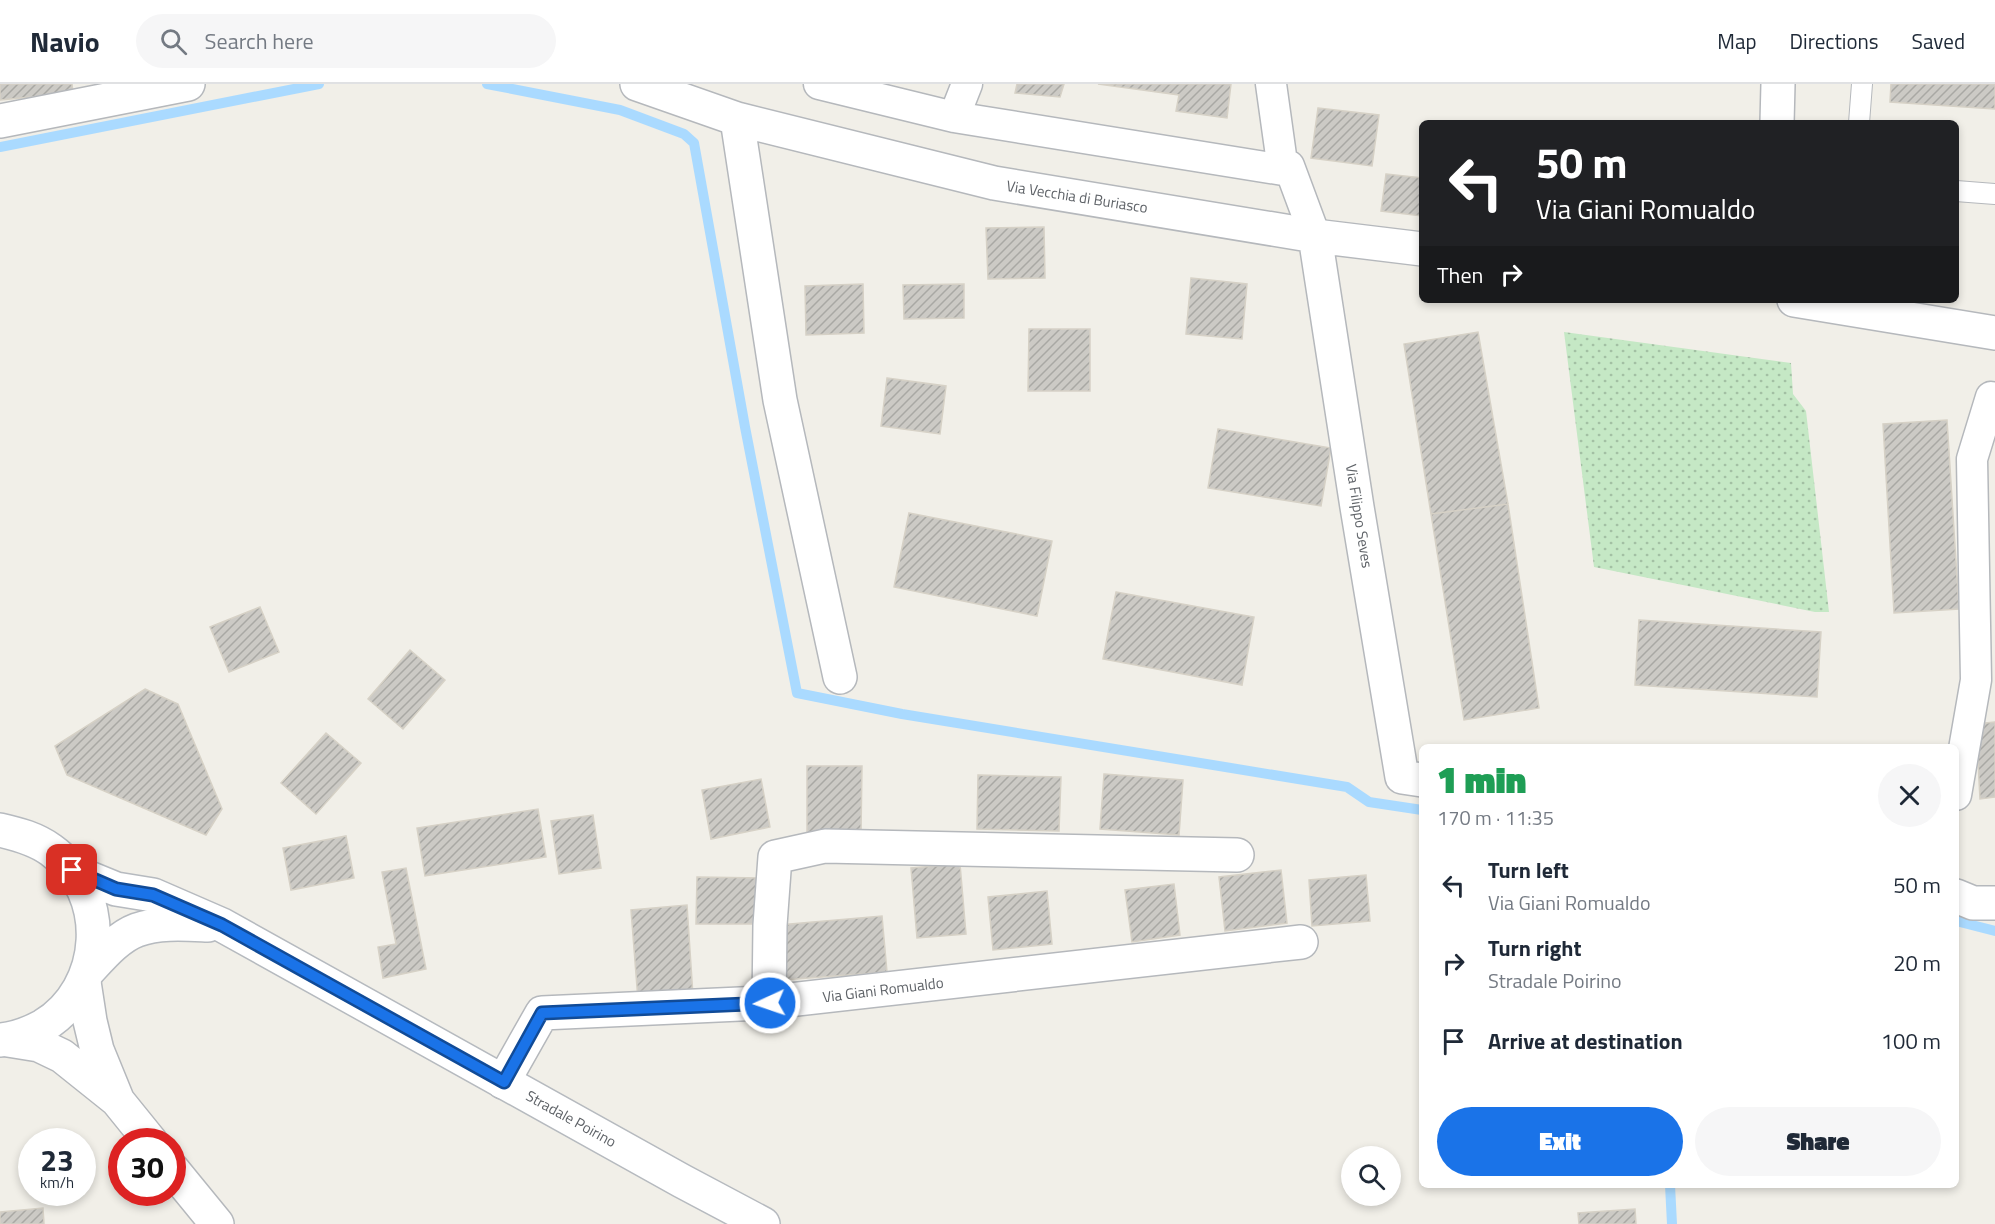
<!DOCTYPE html>
<html lang="en">
<head>
<meta charset="utf-8">
<style>
	body { margin:0; font-family:"Titillium Web",sans-serif; background:#f6f6f7; color:#1f2937; height:100vh; display:flex; flex-direction:column; font-size:22px; white-space:nowrap }
	* { box-sizing:border-box; margin:0 }
	p { font-size:20px; color:#747a83 }
	.icon { flex:none; width:33px; height:33px; fill:none; stroke:currentColor; stroke-width:2; stroke-linecap:round; stroke-linejoin:round }
	.map { position:relative; flex:1; overflow:hidden }
	.drawer { position:absolute; left:1419px; top:660px; width:540px; height:444px; display:flex; flex-direction:column; background:#fff; border-radius:9px; box-shadow:0 3px 9px #0003 }
	.drawer>* { flex:none }
	.guide { position:absolute; left:1419px; top:36px; width:540px; height:183px; border-radius:9px; box-shadow:0 3px 9px #0003; background:#202124; color:#fff; overflow:hidden }
	.fabs { position:absolute; left:1341px; top:1062px; display:grid; gap:12px }
	.fabs a { display:grid; place-items:center; width:60px; height:60px; border-radius:50%; background:#fff; box-shadow:0 3px 9px #0003; font-size:30px }
	.speed { position:absolute; left:18px; top:1044px; display:flex; gap:12px; font-size:30px; font-weight:700; text-align:center }
	.speed>* { display:grid; place-content:center; width:78px; height:78px; border-radius:50%; background:#fff; box-shadow:0 3px 9px #0003; line-height:1 }
	.speed small { font-size:15px; font-weight:400 }
	.speed .limit { border:9px solid #d22; background:#fff; color:#111 }
	.pin { position:absolute; display:grid; place-items:center; width:51px; height:51px; color:#fff; margin:-26px; border-radius:12px; box-shadow:0 3px 9px #0006 }
	.me { position:absolute; width:66px; margin:-33px; rotate:267deg; stroke-linejoin:round; filter:drop-shadow(0 0 4px #0008) }
	.turn { display:flex; align-items:center; gap:21px; height:126px; padding:0 18px; font-size:27px }
	.turn .icon { width:78px; height:78px; stroke-width:2.5 }
	.turn b { display:block; font-size:42px; line-height:51px }
	.then { display:flex; align-items:center; height:57px; padding:0 18px; background:#0003; gap:12px; font-size:22px }
	.round { display:grid; place-items:center; flex:none; width:63px; height:63px; border-radius:32px; background:#f6f6f7 }
	.headline { display:flex; align-items:center; justify-content:space-between; height:102px; padding:0 18px }
	h1 { font-size:36px; font-weight:800; line-height:45px; color:#1e9e55 }
	.cta { display:flex; gap:12px; margin-top:auto; padding:12px 18px }
	.cta a { flex:1; height:69px; border-radius:36px; background:#1a73e8; color:#fff; font-size:24px; font-weight:800; line-height:69px; text-align:center }
	.cta a+a { background:#f6f6f7; color:#1f2937 }
	ul { padding:0; list-style:none }
	li { display:flex; align-items:center; gap:18px; height:78px; padding:0 18px }
	li div { flex:1 }
	li b { display:block; font-size:22px }
	li em { font-style:normal }
	header { display:flex; align-items:center; gap:36px; box-sizing:border-box; height:84px; padding:0 30px; background:#fff; border-bottom:2px solid #e0e1e3 }
	header strong { font-size:28px }
	nav { display:flex; gap:33px; margin-inline-start:auto; font-size:21px }
	.search { width:420px; height:54px; background:#f6f6f7; display:flex; align-items:center; gap:15px; box-sizing:border-box; padding:0 21px; border-radius:33px; color:#747a83; font-size:22px }
	.map>svg:first-child { display:block }
	.green { fill:url(#green-dots) }
	.lines { fill:none; stroke-linecap:round; stroke-linejoin:round }
	.stream { stroke:#aadaff; stroke-width:10 }
	.building { fill:url(#building-hatch); stroke:#d6d1c6; stroke-width:1.5 }
	.service-casing { stroke:#b5b8bc; stroke-width:22 }
	.pedestrian-casing { stroke:#b5b8bc; stroke-width:33 }
	.minor-casing { stroke:#b5b8bc; stroke-width:36 }
	.secondary-casing { stroke:#b6babf; stroke-width:36 }
	.service { stroke:#fff; stroke-width:20 }
	.pedestrian { stroke:#fff; stroke-width:30 }
	.minor { stroke:#fff; stroke-width:33 }
	.secondary { stroke:#fff; stroke-width:33 }
	.route-casing { stroke:#114b97; stroke-width:15 }
	.route { stroke:#1a73e8; stroke-width:10 }
	.labels { text-anchor:middle; stroke-width:5; stroke-linejoin:round; paint-order:stroke }
	.street-label { font-size:15px; fill:#5f6368; stroke:#fff }
</style>
</head>
<body>
<header>
<strong>Navio</strong>
<div class="search"><svg class="icon" aria-label="search" viewBox="0 0 24 24"><circle cx="10" cy="10" r="6"/><path d="M15 15l6 6"/></svg>Search here</div>
<nav><a>Map</a><a>Directions</a><a>Saved</a></nav>
</header>
<div class="map">
<svg width="1995" height="1140" viewBox="0 0 1995 1140">
	<defs>
		<pattern id="green-dots" width="8" height="8" patternUnits="userSpaceOnUse" patternTransform="scale(1.5)"><rect width="8" height="8" fill="#c5e8c5"/><path d="M2 2h.1M6 6h.1" fill="none" stroke="#a3c0a4" stroke-width="1.8" stroke-linecap="round"/></pattern>
		<pattern id="building-hatch" width="6" height="6" patternUnits="userSpaceOnUse" patternTransform="scale(1.5)"><rect width="6" height="6" fill="#cccac5"/><path d="M-1 1l2-2M0 6l6-6M5 7l2-2" fill="none" stroke="#a9a8a4"/></pattern>
	</defs>
	<rect width="100%" height="100%" fill="#f1efe8"/>
	<!-- green -->
	<path class="green" d="M 1564,248 L 1791,279 L 1793,310 L 1806,327 L 1829,528 L 1815,528 L 1594,483 Z"/>
	<g class="lines">
		<!-- stream -->
		<path class="stream" d="M 487,0 L 620,26 L 684,50 L 694,59 L 745,343 L 797,609 L 902,630 L 1347,703 L 1369,718 L 1422,726
			M 0,63 L 319,0
			M 1956,837 L 1995,847
			M 1670,1101 L 1672,1140"/>
	</g>
	<!-- building -->
	<path class="building" d="M 0,0 L 72,0 L 73,9 L 0,16 Z
		M 1017,0 L 1064,0 L 1060,13 L 1015,9 Z
		M 1098,0 L 1231,0 L 1227,34 L 1176,27 L 1179,11 Z
		M 1891,0 L 1995,0 L 1995,25 L 1890,18 Z
		M 1318,24 L 1379,31 L 1372,82 L 1311,74 Z
		M 1386,90 L 1422,94 L 1422,132 L 1381,127 Z
		M 1044,143 L 1045,194 L 988,195 L 986,144 Z
		M 1191,194 L 1247,200 L 1242,255 L 1186,250 Z
		M 863,200 L 864,249 L 806,251 L 805,202 Z
		M 964,200 L 964,234 L 904,235 L 903,201 Z
		M 1029,245 L 1090,245 L 1090,307 L 1028,307 Z
		M 1478,248 L 1508,420 L 1431,430 L 1404,260 Z
		M 887,294 L 946,302 L 940,350 L 881,342 Z
		M 1947,336 L 1959,525 L 1894,529 L 1883,340 Z
		M 1218,345 L 1331,364 L 1321,422 L 1208,404 Z
		M 1508,420 L 1539,624 L 1464,636 L 1431,430 Z
		M 909,429 L 1052,457 L 1037,532 L 894,503 Z
		M 1116,508 L 1254,533 L 1242,601 L 1103,575 Z
		M 260,523 L 279,568 L 229,588 L 210,543 Z
		M 1639,536 L 1821,548 L 1817,613 L 1635,601 Z
		M 410,566 L 445,596 L 403,645 L 368,615 Z
		M 145,605 L 178,620 L 222,725 L 206,751 L 67,691 L 55,662 Z
		M 1995,638 L 1995,713 L 1980,715 L 1976,640 Z
		M 326,649 L 361,679 L 316,730 L 281,699 Z
		M 807,682 L 862,682 L 861,750 L 807,750 Z
		M 1104,690 L 1183,696 L 1179,751 L 1100,745 Z
		M 978,691 L 1061,693 L 1059,747 L 977,745 Z
		M 761,695 L 770,743 L 711,755 L 702,706 Z
		M 538,725 L 546,773 L 425,792 L 417,744 Z
		M 593,731 L 601,784 L 559,790 L 551,737 Z
		M 346,752 L 354,794 L 291,806 L 283,764 Z
		M 960,780 L 966,850 L 917,854 L 911,784 Z
		M 406,784 L 426,885 L 383,894 L 378,863 L 396,860 L 382,788 Z
		M 1281,786 L 1287,839 L 1225,847 L 1219,793 Z
		M 1366,791 L 1370,837 L 1312,842 L 1309,796 Z
		M 697,793 L 762,794 L 761,840 L 696,840 Z
		M 1174,800 L 1180,851 L 1132,858 L 1125,806 Z
		M 1047,807 L 1052,860 L 993,866 L 988,813 Z
		M 687,821 L 693,912 L 638,916 L 631,826 Z
		M 882,832 L 887,888 L 783,896 L 779,841 Z
		M 43,1124 L 44,1140 L 0,1140 L 0,1128 Z
		M 1635,1125 L 1636,1140 L 1579,1140 L 1578,1129 Z"/>
	<g class="lines">
		<defs>
			<path id="service" d="M 1859,39 L 1862,0
				M 1956,107 L 1995,110"/>
			<path id="pedestrian" d="M 819,0 L 954,33 L 1283,86 L 1289,82 L 1315,152
				M 1271,0 L 1283,86
				M 954,33 L 967,0
				M 1956,711 L 1976,596 L 1972,375 L 1991,313"/>
			<path id="minor" d="M 637,0 L 737,35 L 994,99 L 1315,152 L 1422,165
				M 737,35 L 780,316 L 840,593
				M 0,37 L 188,0
				M 1777,39 L 1778,0
				M 1315,152 L 1357,423 L 1402,693 L 1422,696
				M 1794,216 L 1995,249
				M 1956,812 L 1973,819 L 1995,819
				M 84,898 L 90,937 L 97,966 L 117,1015
				M 769,919 L 770,841 L 775,773 L 825,762 L 1237,771
				M 8,956 L 39,961 L 62,972 L 117,1016 L 151,1058
				M 503,998 L 542,929 L 762,919 L 1301,858
				M 172,1085 L 217,1140"/>
			<path id="secondary" d="M 0,746 C 18,750 36,755 51,766 C 111,809 106,904 43,942 C 30,949 15,955 0,956
				M 72,787 L 116,805 L 153,811 L 222,841 L 682,1097 L 763,1140
				M 89,886 C 102,872 118,853 137,846 C 159,838 185,840 208,841"/>
		</defs>
		<!-- service casing -->
		<use href="#service" class="service-casing"/>
		<!-- pedestrian casing -->
		<use href="#pedestrian" class="pedestrian-casing"/>
		<!-- minor casing -->
		<use href="#minor" class="minor-casing"/>
		<!-- secondary casing -->
		<use href="#secondary" class="secondary-casing"/>
		<!-- service -->
		<use href="#service" class="service"/>
		<!-- pedestrian -->
		<use href="#pedestrian" class="pedestrian"/>
		<!-- minor -->
		<use href="#minor" class="minor"/>
		<!-- secondary -->
		<use href="#secondary" class="secondary"/>
	</g>
	<g class="lines">
		<defs>
			<path id="route" d="M 72,786 L 116,805 L 153,811 L 222,841 L 504,998 L 542,929 L 770,919"/>
		</defs>
		<!-- route casing -->
		<use href="#route" class="route-casing"/>
		<!-- route -->
		<use href="#route" class="route"/>
	</g>
	<g class="labels">
		<!-- street labels -->
		<g class="street-label">
			<text transform="translate(1077 113) rotate(9)" y="5">Via Vecchia di Buriasco</text>
			<text transform="translate(1359 432) rotate(81)" y="5">Via Filippo Seves</text>
			<text transform="translate(883 906) rotate(-7)" y="5">Via Giani Romualdo</text>
			<text transform="translate(571 1035) rotate(29)" y="5">Stradale Poirino</text>
		</g>
	</g>
</svg>
<div class="fabs">
<a><svg class="icon" aria-label="search" viewBox="0 0 24 24"><circle cx="10" cy="10" r="6"/><path d="M15 15l6 6"/></svg></a>
</div>
<div class="speed"><div>23<small>km/h</small></div><div class="limit">30</div></div>
<div class="pin" style="left:72px;top:786px;background:#d93025"><svg class="icon" aria-label="arrive" viewBox="0 0 24 24"><path d="M6 21V4h12l-3 4 3 4H6"/></svg></div>
<svg class="me" style="left:770px;top:919px" viewBox="-20 -20 40 40"><circle r="17" fill="#1a73e8" stroke="#fff" stroke-width="3"/><path d="M0-11L8 9 0 5-8 9z" fill="#fff"/></svg>
<div class="guide">
<div class="turn"><svg class="icon" aria-label="left" viewBox="0 0 24 24"><path d="M17 20v-9H6M10 6l-5 5 5 5"/></svg><div><b>50 m</b>Via Giani Romualdo</div></div>
<div class="then">Then<svg class="icon" aria-label="right" viewBox="0 0 24 24"><path d="M7 20v-9h11M14 6l5 5-5 5"/></svg></div>
</div>
<section class="drawer">
<div class="headline"><div><h1>1 min</h1><p>170 m · 11:35</p></div><a class="round"><svg class="icon" aria-label="close" viewBox="0 0 24 24"><path d="M6 6l12 12M18 6L6 18"/></svg></a></div>
<ul>
<li><svg class="icon" aria-label="left" viewBox="0 0 24 24"><path d="M17 20v-9H6M10 6l-5 5 5 5"/></svg><div><b>Turn left</b><p>Via Giani Romualdo</p></div><em>50 m</em></li>
<li><svg class="icon" aria-label="right" viewBox="0 0 24 24"><path d="M7 20v-9h11M14 6l5 5-5 5"/></svg><div><b>Turn right</b><p>Stradale Poirino</p></div><em>20 m</em></li>
<li><svg class="icon" aria-label="arrive" viewBox="0 0 24 24"><path d="M6 21V4h12l-3 4 3 4H6"/></svg><div><b>Arrive at destination</b></div><em>100 m</em></li>
</ul>
<div class="cta"><a>Exit</a><a>Share</a></div>
</section>
</div>
</body>
</html>
